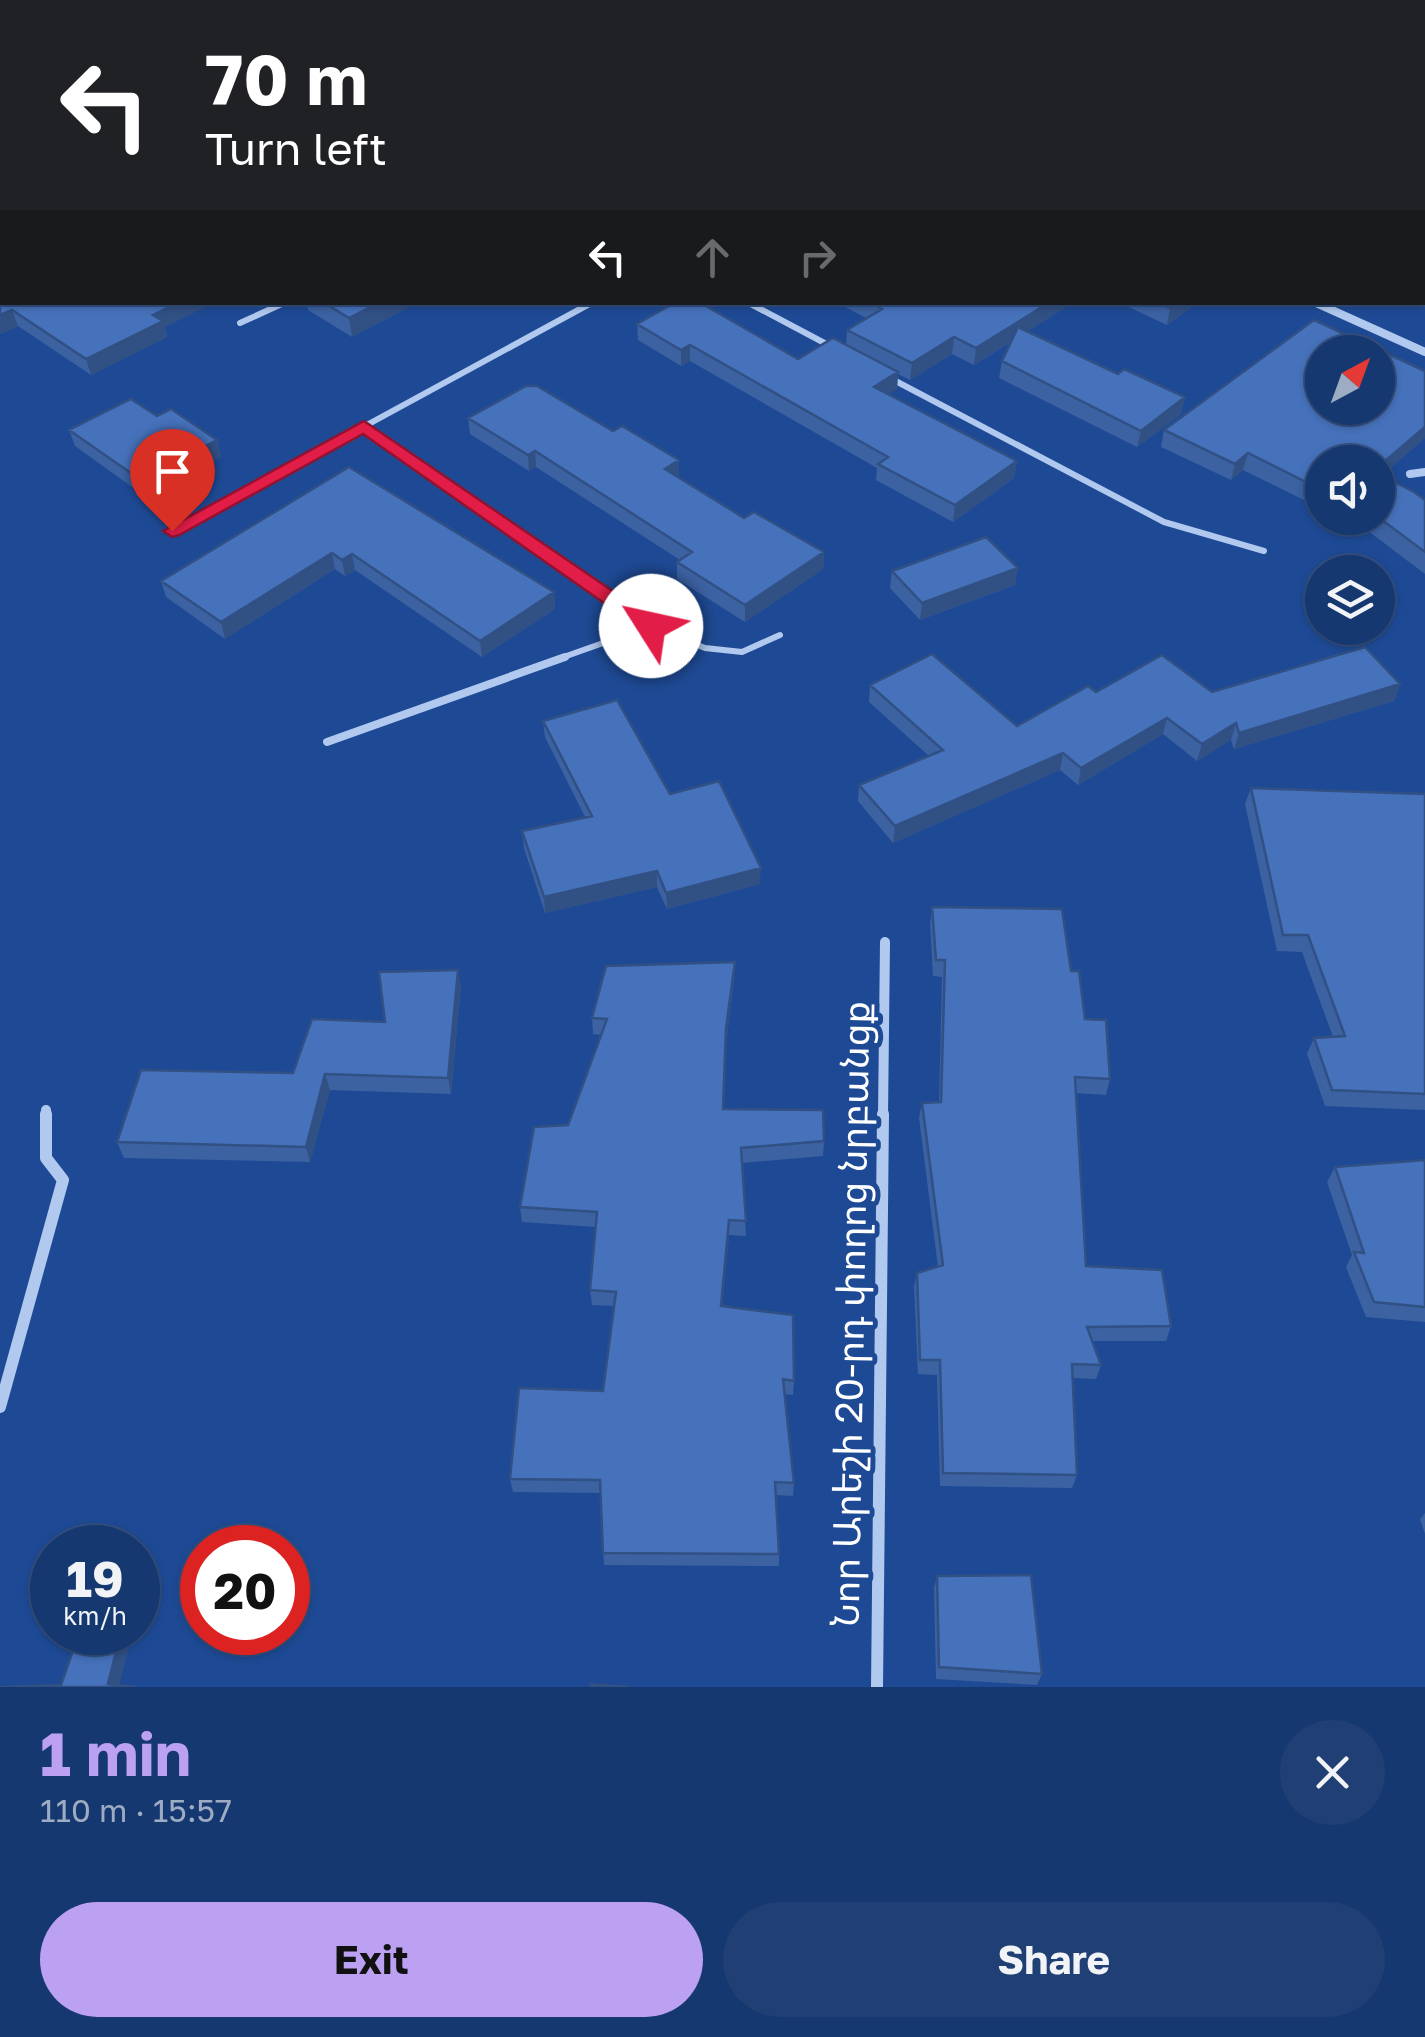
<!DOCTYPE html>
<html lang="en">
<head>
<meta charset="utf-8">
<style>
	body { margin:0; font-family:"Golos Text","Noto Sans Armenian",sans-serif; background:#1f3f75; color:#f1f3f6; height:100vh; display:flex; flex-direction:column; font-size:38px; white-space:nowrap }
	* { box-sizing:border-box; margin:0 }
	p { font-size:32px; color:#9eacc3 }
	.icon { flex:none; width:55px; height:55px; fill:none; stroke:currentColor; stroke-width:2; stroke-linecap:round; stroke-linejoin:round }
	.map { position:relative; height:1687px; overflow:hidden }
	.details { display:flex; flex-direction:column; background:#163870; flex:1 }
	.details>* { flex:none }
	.guide { position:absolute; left:0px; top:0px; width:1425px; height:305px; box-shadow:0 2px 8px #0004,0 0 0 2px #355283; background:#202124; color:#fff; overflow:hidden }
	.needle { width:65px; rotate:41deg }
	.fabs { position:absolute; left:1305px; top:335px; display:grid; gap:20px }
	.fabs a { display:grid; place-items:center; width:90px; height:90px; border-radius:50%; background:#163870; box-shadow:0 2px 8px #0004,0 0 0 2px #355283; font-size:50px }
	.speed { position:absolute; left:30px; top:1525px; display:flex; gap:20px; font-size:50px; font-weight:700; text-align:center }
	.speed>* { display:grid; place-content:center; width:130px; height:130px; border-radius:50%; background:#163870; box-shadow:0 2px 8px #0004,0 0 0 2px #355283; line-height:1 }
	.speed small { font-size:25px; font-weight:400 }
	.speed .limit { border:15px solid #d22; background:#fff; color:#111 }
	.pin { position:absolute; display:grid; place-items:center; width:85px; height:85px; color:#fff; margin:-102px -42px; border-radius:50% 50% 50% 0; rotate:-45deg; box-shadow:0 0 10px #0007 }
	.pin .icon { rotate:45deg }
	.me { position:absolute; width:110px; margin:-55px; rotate:305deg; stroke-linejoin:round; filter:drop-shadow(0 0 8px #0008) }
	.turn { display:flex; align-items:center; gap:35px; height:210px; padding:0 40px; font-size:45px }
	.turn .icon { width:130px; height:130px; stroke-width:2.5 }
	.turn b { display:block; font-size:70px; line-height:85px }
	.lanes { display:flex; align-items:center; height:95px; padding:0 40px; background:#0003; justify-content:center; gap:50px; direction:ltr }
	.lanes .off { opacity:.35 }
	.round { display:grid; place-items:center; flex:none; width:105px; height:105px; border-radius:52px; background:#1f3f75 }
	.summary { display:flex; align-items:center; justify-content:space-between; height:170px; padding:0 40px }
	h1 { font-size:60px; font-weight:700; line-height:75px; color:#bca0f2 }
	.primary-button { display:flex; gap:20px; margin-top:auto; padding:20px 40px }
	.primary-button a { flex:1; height:115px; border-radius:60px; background:#bca0f2; color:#111; font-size:40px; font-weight:700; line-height:115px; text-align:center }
	.primary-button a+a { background:#1f3f75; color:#f1f3f6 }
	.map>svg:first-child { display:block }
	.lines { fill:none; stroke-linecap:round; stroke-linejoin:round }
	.service-far2 { stroke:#b1c9ef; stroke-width:5 }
	.service-far1 { stroke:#b1c9ef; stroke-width:6 }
	.service { stroke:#b1c9ef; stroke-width:8 }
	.minor-far2 { stroke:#b1c9ef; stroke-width:8 }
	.minor-far1 { stroke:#b1c9ef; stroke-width:10 }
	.minor { stroke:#b1c9ef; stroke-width:12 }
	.tertiary { fill:#b1c9ef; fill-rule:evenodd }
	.wall { fill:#3c62a2; fill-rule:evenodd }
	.shaded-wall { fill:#315084 }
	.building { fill:#4672bc; stroke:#315084; stroke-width:2.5; fill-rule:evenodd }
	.route { fill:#e11d48; stroke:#92132f; stroke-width:2.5 }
	.labels { text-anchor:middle; stroke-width:10; stroke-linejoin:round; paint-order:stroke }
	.near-street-label { font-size:38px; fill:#fff; stroke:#1e4a95 }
</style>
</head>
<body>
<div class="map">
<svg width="1425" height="1687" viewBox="0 0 1425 1687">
	<rect width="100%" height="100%" fill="#1e4a95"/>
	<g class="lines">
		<!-- service-far2 -->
		<path class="service-far2" d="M 1150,2 L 1154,0"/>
		<!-- service-far1 -->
		<path class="service-far1" d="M 747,302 L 832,347
			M 240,323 L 286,302
			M 888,377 L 1164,522 L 1264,551
			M 364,426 L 651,626 L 705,648 L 742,652 L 780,635
			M 172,531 L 593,302
			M 558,659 L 651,626"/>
		<!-- service -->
		<path class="service" d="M 327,742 L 565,657"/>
		<!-- minor-far2 -->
		<path class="minor-far2" d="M 1314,302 L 1425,352
			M 1410,474 L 1425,472"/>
		<!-- minor-far1 -->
		<path class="minor-far1" d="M 46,1110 L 46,1116
			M 883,1116 L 885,942"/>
		<!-- minor -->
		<path class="minor" d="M 0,1407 L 63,1180 L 46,1158 L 46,1114
			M 877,1687 L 883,1114"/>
		<!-- tertiary -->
		<path class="tertiary" d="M 0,188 L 2,188 L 2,195 L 0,196 Z"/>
	</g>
	<!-- wall -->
	<path class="wall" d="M 0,243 L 165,327 L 167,337 L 91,375 L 18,326 L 0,334 Z
		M 1425,246 L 1425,268 L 1422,267 L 1422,248 Z
		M 306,302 L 419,302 L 352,337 L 308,310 Z
		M 836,302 L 1074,302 L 1028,331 L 1118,374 L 1185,397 L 1181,414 L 1137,447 L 999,378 L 1002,361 L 1011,342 L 974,365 L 952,354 L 910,380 L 898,374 L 897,389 L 888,394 L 1017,461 L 1014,478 L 953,522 L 876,480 L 877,468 L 690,361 L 681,366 L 638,340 L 637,324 L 798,359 L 846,345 L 847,330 L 866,318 Z
		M 1118,302 L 1199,302 L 1167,325 Z
		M 1314,320 L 1425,371 L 1425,438 L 1381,476 L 1414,492 L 1425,500 L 1425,574 L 1351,518 L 1378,518 L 1378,462 L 1322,462 L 1322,509 L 1243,470 L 1231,480 L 1161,447 L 1164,430 ZM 1322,352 L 1378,352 L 1378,408 L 1322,408 Z
		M 157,416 L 217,440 L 221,457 L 146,497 L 75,446 L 69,430 Z
		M 468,418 L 613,431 L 679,460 L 679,477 L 744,518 L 824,552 L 823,569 L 745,622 L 677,579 L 677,562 L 680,560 L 536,467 L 529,471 L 470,434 Z
		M 349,467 L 554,592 L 555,609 L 482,657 L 355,570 L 345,576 L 335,569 L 225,639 L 166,597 L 161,581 Z
		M 892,571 L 1015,585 L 920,620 L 890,588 Z
		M 1400,684 L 1394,701 L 1234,749 L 1231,740 L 1197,761 L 1163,734 L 1078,785 L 1060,770 L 893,843 L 858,801 L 859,785 L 929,756 L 869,702 L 870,685 L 1017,726 L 1096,692 L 1212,692 Z
		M 543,721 L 670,794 L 760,884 L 667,909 L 657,887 L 545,913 L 524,848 L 522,831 L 585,817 L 545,737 Z
		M 1251,788 L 1425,794 L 1425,1110 L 1325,1106 L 1307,1054 L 1314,1038 L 1333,1037 L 1302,952 L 1277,951 L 1245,804 Z
		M 932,907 L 1071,971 L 1085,1019 L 1110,1079 L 1106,1095 L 1076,1093 L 1086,1266 L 1171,1326 L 1166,1341 L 1092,1341 L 1101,1365 L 1096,1379 L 1072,1378 L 1077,1475 L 1072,1488 L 940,1486 L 937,1375 L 918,1374 L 914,1287 L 917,1273 L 938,1267 L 919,1118 L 922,1103 L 939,1102 L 942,977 L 933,976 L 930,923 Z
		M 735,962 L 734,979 L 726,1044 L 723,1109 L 824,1141 L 823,1156 L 742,1163 L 746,1236 L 729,1235 L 722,1306 L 794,1381 L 793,1395 L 784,1394 L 794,1483 L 793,1496 L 776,1495 L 779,1554 L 779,1566 L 604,1565 L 600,1493 L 513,1492 L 510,1479 L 603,1391 L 614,1306 L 592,1305 L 590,1290 L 596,1227 L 522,1222 L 520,1207 L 568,1125 L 602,1035 L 593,1034 L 592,1018 Z
		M 461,986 L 451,1094 L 330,1090 L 310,1162 L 124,1158 L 117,1142 L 293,1073 L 385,1022 Z
		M 1425,1160 L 1425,1322 L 1366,1317 L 1346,1267 L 1352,1255 L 1327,1182 L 1335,1167 Z
		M 1425,1513 L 1425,1534 L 1420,1519 Z
		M 937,1576 L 1042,1674 L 1037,1685 L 936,1679 L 934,1588 Z"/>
	<!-- shaded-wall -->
	<path class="shaded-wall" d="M 377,0 L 405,0 L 405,2 L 370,2 Z
		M 0,146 L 2,146 L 2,164 L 0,165 Z
		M 179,302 L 216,302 L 165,327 L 167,337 L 91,375 L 86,359 L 153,315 Z
		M 380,302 L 419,302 L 352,337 L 349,318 Z
		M 1050,302 L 1074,302 L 974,365 L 976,348 Z
		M 1179,302 L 1199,302 L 1167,325 L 1170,308 Z
		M 12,310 L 18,326 L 0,334 L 0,315 Z
		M 954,337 L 952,354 L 910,380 L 912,363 Z
		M 690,345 L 690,361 L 681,366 L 681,350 Z
		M 898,372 L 897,389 L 873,404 L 874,387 Z
		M 1185,397 L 1181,414 L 1137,447 L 1141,431 Z
		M 1425,427 L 1425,438 L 1378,479 L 1378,467 Z
		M 217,440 L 221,457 L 146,497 L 141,480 Z
		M 535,451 L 536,467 L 529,471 L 528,455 Z
		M 1248,453 L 1243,470 L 1231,480 L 1235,464 Z
		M 679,460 L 679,477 L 665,469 Z
		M 1017,461 L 1014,478 L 953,522 L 955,505 Z
		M 824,552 L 823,569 L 745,622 L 745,605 Z
		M 332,553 L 335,569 L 225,639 L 221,622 Z
		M 352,554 L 355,570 L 345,576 L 342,560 Z
		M 1018,568 L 1015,585 L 920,620 L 922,603 Z
		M 554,592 L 555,609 L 482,657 L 480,641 Z
		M 1400,684 L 1394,701 L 1234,749 L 1239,733 Z
		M 1167,718 L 1163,734 L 1078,785 L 1081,768 Z
		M 1236,723 L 1231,740 L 1197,761 L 1202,744 Z
		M 1063,753 L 1060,770 L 893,843 L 895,826 Z
		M 761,868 L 760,884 L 667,909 L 666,893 Z
		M 657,871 L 657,887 L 545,913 L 544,897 Z
		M 735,962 L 734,979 L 726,1044 L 726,1028 Z
		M 458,970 L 461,986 L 451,1094 L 448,1078 Z
		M 325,1074 L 330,1090 L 310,1162 L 306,1147 Z
		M 729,1220 L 729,1235 L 721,1320 L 721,1306 Z
		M 121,1632 L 130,1643 L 119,1687 L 108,1684 Z"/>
	<!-- building -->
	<path class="building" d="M 0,0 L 377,0 L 370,2 L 2,2 L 2,146 L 0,146 Z
		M 407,0 L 950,0 L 945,2 L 408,2 Z
		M 1244,0 L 1325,0 L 1332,2 L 1239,2 Z
		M 1422,35 L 1425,35 L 1425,139 L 1422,141 Z
		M 2,242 L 2,302 L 179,302 L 153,315 L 163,321 L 86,359 L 12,310 L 0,315 L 0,243 Z
		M 323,302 L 380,302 L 349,318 Z
		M 676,302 L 699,302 L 798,359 L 833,338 L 898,372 L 874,387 L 1017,461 L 955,505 L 878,464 L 888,457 L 690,345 L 681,350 L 637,324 Z
		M 870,302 L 1050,302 L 976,348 L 954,337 L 912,363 L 847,330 L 882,309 Z
		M 1158,302 L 1179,302 L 1170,308 Z
		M 1314,320 L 1425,371 L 1425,427 L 1378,467 L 1378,462 L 1322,462 L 1322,490 L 1248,453 L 1235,464 L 1164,430 ZM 1322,352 L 1378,352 L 1378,408 L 1322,408 Z
		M 1018,327 L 1118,374 L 1124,369 L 1185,397 L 1141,431 L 1002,361 Z
		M 526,386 L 537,386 L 613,431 L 622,426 L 679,460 L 665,469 L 744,518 L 754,512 L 824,552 L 745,605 L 677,562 L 692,552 L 535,451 L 528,455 L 468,418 Z
		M 131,399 L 157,416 L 171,409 L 217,440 L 141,480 L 69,430 Z
		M 349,467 L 554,592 L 480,641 L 352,554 L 342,560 L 332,553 L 221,622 L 161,581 Z
		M 1378,474 L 1414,492 L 1425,500 L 1425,552 L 1378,517 Z
		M 986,537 L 1018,568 L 922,603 L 892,571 Z
		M 1365,647 L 1400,684 L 1239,733 L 1236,723 L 1202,744 L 1167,718 L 1081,768 L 1063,753 L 895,826 L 859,785 L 943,750 L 870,685 L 932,654 L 1017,726 L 1088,686 L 1096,692 L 1162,655 L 1212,692 Z
		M 617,700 L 670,794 L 719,781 L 761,868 L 666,893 L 657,871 L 544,897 L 522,831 L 592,816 L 543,721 Z
		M 1251,788 L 1425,794 L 1425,1094 L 1332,1090 L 1314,1038 L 1345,1036 L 1308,935 L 1283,935 Z
		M 932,907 L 1062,909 L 1071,971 L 1079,971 L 1085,1019 L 1106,1020 L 1110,1079 L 1075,1077 L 1086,1266 L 1162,1270 L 1171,1326 L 1087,1327 L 1101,1365 L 1072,1364 L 1077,1475 L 943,1473 L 940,1360 L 920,1360 L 917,1273 L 943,1265 L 922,1103 L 941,1102 L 945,960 L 936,960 Z
		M 735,962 L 726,1028 L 723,1109 L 823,1110 L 824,1141 L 741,1148 L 746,1221 L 729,1220 L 721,1306 L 793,1315 L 794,1381 L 783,1379 L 794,1483 L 775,1482 L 779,1554 L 603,1553 L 600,1480 L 510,1479 L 519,1388 L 603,1391 L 616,1292 L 590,1290 L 597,1212 L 520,1207 L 534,1127 L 568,1125 L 607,1019 L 592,1018 L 606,966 Z
		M 458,970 L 448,1078 L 325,1074 L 306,1147 L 117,1142 L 141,1070 L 293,1073 L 312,1019 L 385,1022 L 379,972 Z
		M 1425,1160 L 1425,1307 L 1374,1302 L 1354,1252 L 1364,1253 L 1335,1167 Z
		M 1031,1575 L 1042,1674 L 939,1667 L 937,1576 Z
		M 121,1632 L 108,1684 L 136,1687 L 0,1687 L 61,1685 L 79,1633 Z
		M 591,1684 L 630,1687 L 591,1687 Z"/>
	<!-- route -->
	<path class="route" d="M 364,421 L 658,622 L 658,631 L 644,631 L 363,434 L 179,535 L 172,537 L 163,531 Z"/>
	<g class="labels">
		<!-- near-street labels -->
		<g class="near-street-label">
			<text transform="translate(851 1314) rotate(-89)" y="13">Նոր Արեշի 20-րդ փողոց նրբանցք</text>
		</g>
	</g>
</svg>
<div class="fabs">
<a><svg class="needle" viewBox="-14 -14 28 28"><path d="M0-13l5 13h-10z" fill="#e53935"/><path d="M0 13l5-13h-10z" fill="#9eacc3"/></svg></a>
<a><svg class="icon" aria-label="sound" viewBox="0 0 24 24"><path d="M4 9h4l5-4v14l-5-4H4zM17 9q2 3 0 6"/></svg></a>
<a><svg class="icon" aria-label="layers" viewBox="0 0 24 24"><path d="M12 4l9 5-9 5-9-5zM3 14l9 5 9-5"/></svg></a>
</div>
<div class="speed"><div>19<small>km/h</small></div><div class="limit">20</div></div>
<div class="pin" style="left:172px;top:531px;background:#d93025"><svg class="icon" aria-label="arrive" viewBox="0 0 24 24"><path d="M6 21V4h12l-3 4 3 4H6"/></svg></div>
<svg class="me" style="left:651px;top:626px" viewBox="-20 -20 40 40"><circle r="19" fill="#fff"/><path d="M0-13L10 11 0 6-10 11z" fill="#e11d48"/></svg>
<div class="guide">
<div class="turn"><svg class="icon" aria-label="left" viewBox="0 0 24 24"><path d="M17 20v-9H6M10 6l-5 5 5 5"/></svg><div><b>70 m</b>Turn left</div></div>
<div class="lanes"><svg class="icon" aria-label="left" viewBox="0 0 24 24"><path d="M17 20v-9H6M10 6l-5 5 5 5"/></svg><svg class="icon off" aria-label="ahead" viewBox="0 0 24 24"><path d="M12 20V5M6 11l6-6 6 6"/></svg><svg class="icon off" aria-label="right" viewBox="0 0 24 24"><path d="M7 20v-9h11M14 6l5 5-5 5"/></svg></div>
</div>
</div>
<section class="details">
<div class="summary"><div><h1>1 min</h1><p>110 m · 15:57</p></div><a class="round"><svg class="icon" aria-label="close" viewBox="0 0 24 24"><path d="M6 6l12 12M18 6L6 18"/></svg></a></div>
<div class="primary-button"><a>Exit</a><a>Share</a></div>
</section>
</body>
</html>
